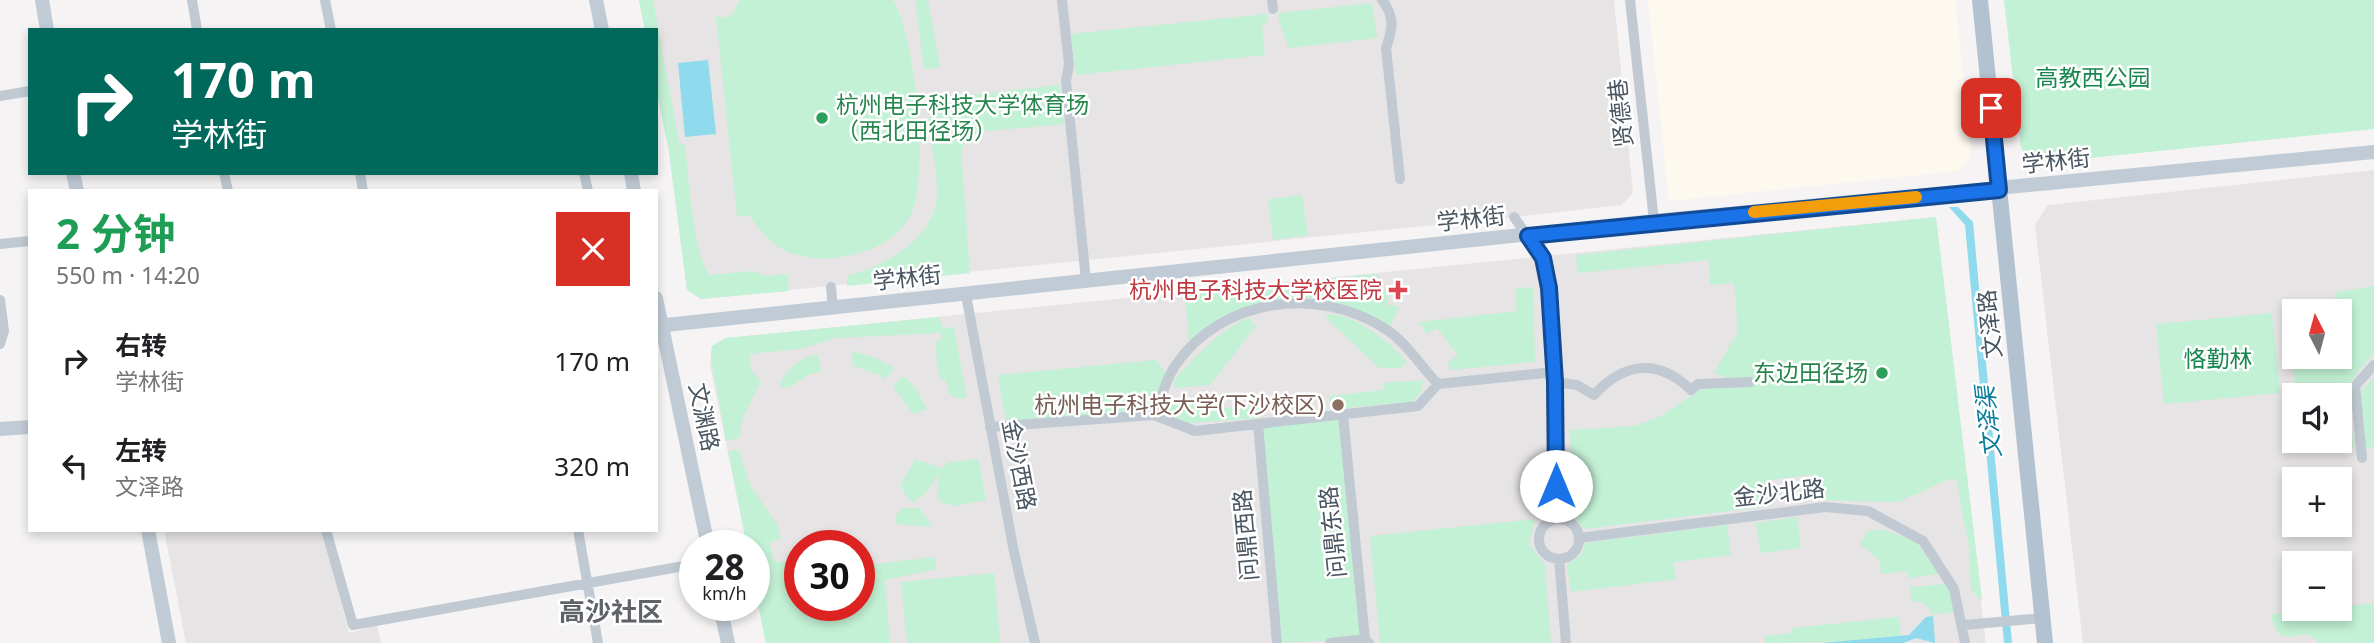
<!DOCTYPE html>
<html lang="zh">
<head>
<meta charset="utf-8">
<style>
	body { margin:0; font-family:"Noto Sans","Noto Sans SC",sans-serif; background:#f6f6f6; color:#202124; height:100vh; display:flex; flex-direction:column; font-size:26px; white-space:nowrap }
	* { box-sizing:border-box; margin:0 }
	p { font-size:23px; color:#757577 }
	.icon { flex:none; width:38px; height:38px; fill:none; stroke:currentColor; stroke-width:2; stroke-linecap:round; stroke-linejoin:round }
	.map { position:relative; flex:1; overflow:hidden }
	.sheet { position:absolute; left:28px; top:189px; width:630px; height:343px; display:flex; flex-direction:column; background:#fff; border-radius:0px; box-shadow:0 4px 10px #0003 }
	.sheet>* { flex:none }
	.guide { position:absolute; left:28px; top:28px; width:630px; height:147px; border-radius:0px; box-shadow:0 4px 10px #0003; background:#00695c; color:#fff; overflow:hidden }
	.needle { width:46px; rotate:354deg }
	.buttons { position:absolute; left:2282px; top:299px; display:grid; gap:14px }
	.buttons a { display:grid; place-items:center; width:70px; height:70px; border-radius:0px; background:#fff; box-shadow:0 4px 10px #0003; font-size:35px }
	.speed { position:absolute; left:679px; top:530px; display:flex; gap:14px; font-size:35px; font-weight:700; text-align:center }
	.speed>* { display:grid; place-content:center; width:91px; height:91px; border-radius:50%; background:#fff; box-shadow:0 4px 10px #0003; line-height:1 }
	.speed small { font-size:18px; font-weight:400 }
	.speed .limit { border:10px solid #d22; background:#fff; color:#111 }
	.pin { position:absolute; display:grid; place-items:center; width:60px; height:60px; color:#fff; margin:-30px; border-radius:14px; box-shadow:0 4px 10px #0006 }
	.me { position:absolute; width:77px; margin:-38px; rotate:0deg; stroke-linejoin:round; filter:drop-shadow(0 0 5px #0008) }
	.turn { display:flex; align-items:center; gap:24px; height:147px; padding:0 28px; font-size:32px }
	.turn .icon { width:91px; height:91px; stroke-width:2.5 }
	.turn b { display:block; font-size:49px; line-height:60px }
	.round { display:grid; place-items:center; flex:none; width:74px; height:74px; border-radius:0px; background:#f6f6f6 }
	.head { display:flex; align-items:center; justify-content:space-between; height:119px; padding:0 28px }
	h1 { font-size:42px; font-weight:700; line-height:52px; color:#1e9e55 }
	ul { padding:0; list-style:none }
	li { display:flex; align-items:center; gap:21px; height:105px; padding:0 28px }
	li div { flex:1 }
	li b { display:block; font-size:26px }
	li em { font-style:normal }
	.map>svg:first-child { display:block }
	.commercial { fill:#fdf9ef }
	.education { fill:#e6e4e5; fill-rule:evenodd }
	.green { fill:#c3f1d5 }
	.water { fill:#90daee }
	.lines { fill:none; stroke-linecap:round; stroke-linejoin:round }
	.street { stroke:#c1cad2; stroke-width:10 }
	.secondary { stroke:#c1cbd6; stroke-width:14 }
	.primary { stroke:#b3c2d1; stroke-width:16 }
	.route-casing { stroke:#114b97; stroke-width:18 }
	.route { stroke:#1a73e8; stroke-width:12 }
	.slow { stroke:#f59e0b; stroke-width:12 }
	.leisure-dot { fill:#2e9e5b; stroke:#fff; stroke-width:2.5 }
	.health-dot { fill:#e0444e; stroke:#fff; stroke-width:2.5 }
	.education-dot { fill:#8d6e63; stroke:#fff; stroke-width:2.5 }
	.labels { text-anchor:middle; stroke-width:5; stroke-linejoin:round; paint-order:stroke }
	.park-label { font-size:23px; fill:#17864f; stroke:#fff }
	.leisure-label { font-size:23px; fill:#27864d; stroke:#fff; text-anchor:start }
	.street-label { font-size:23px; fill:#4a5661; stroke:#fff }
	.health-label { font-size:23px; fill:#be3a42; stroke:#fff; text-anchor:end }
	.education-label { font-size:23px; fill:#785e54; stroke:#fff; text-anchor:end }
	.water-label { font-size:24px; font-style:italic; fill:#0c7c9b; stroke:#fff }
	.quarter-label { font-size:26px; font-weight:bold; fill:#5f6368; stroke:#fff }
</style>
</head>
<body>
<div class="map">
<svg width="2374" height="643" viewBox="0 0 2374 643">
	<rect width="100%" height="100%" fill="#f5f3f3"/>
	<!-- commercial -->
	<path class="commercial" d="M 1648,0 L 1955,0 L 1971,153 L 1967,163 L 1957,171 L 1669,201 Z"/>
	<!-- education -->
	<path class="education" d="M 639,0 L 1614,0 L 1633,193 L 1621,205 L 1514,217 L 701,299 L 687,290 L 669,152 L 656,88 L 656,30 L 645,30 Z
		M 2374,170 L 2374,643 L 2083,643 L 2035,225 L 2048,205 ZM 2294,312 L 2340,312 L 2340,357 L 2294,357 ZM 2294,396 L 2340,396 L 2340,441 L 2294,441 ZM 2294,480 L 2340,480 L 2340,525 L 2294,525 ZM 2294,564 L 2340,564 L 2340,609 L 2294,609 Z
		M 1936,217 L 1986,643 L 766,643 L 754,584 L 754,546 L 747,546 L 710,364 L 712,346 L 726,338 ZM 800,546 L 859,546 L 859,606 L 800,606 Z
		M 164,530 L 323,530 L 349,633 L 377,625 L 381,643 L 186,643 Z"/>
	<!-- green -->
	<path class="green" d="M 639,0 L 653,0 L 679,142 L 685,146 C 689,176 693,256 710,275 L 752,271 L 766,276 L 787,274 L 789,291 L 701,299 L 687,290 L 669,152 L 656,88 L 656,30 L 645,30 Z
		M 740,0 L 893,0 C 916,38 929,174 911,214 C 892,255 825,267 788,252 C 770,244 760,231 750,216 L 737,216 L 716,17 L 730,17 Z
		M 915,0 L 928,0 L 940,67 L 924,70 Z
		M 2004,0 L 2374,0 L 2374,129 L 2031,164 L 2021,148 Z
		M 1372,3 L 1377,38 L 1288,48 C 1286,35 1279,27 1278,13 Z
		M 1267,14 L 1268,20 L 1262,27 L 1265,55 L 1076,75 L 1071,34 Z
		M 1060,85 L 1064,124 L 977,132 L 967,138 L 961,152 L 970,273 L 847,286 L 847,276 C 885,266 935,239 937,194 C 938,170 930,144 928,119 L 936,112 L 948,116 L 957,103 L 957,96 Z
		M 1302,195 L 1308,235 L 1273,240 L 1268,199 Z
		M 1936,217 L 1982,600 L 1971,591 L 1969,548 L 1957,482 L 1952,478 L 1898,502 L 1815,500 L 1812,475 L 1768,480 L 1771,506 L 1584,529 L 1573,515 L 1570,430 L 1634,426 L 1659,417 L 1703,388 L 1750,387 L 1714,373 L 1738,331 L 1734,283 L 1710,285 L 1709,260 L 1578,273 L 1576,255 Z
		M 1378,274 L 1379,291 L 1387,291 L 1388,305 L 1400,307 L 1390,327 C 1372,319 1354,308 1335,303 C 1282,287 1229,308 1189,342 L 1185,293 Z
		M 2374,286 L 2374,352 L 2347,386 L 2354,448 L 2302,453 L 2301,441 L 2340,441 L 2340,396 L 2296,395 L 2288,317 L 2294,315 L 2294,357 L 2340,357 L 2340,312 L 2314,311 L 2330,308 L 2337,292 Z
		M 1533,287 L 1535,362 L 1451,370 L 1447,363 L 1458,355 L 1437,328 L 1427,334 L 1419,322 L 1517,311 L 1515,289 Z
		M 2272,313 L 2280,393 L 2164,404 L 2156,324 Z
		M 1331,314 C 1360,318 1388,341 1407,362 L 1400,368 L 1379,368 L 1325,317 Z
		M 939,317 L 942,327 L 954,328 L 967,398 L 956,398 L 949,393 L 945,379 L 939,379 L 935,342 L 942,339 L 941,333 L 835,338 L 800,349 L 749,354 L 751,370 L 761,381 L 743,417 L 739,438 L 726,441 L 711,358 L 712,346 L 726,338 Z
		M 1248,317 L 1256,326 L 1210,385 L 1175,388 L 1174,380 C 1198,354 1217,333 1248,317 Z
		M 852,351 L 876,358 L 894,368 L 885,380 L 880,375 L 853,366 Z
		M 818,354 L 821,372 L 812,373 L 788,388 L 779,386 C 785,369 800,358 818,354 Z
		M 1156,360 L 1169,377 L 1154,415 L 1007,426 L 998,375 Z
		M 903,376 L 915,387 L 927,409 L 913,414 L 893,386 Z
		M 2374,377 L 2374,447 L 2366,448 L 2360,393 Z
		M 1423,380 L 1421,393 L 1411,402 L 1335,409 L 1330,406 L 1329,396 L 1383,390 L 1384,383 Z
		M 1211,400 L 1212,409 L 1259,405 L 1260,418 L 1189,423 L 1164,415 L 1168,403 Z
		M 1343,415 L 1365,639 L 1277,643 L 1258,424 Z
		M 739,450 L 750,485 L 777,524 L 781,538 L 769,543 L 775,562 L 790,561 L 800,570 L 800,606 L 859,606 L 859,566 L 933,557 L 937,569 L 885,580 L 890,643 L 766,643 L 754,584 L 754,546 L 747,546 L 728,451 Z
		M 915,459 L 941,468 L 950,462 L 978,459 L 986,500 L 953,506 L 939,501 L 937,491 L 939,473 L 928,491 L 912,503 L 900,486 Z
		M 903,508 L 920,508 L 932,527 L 895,524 L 897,513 Z
		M 1797,517 L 1801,548 L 1760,553 L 1756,523 Z
		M 1535,519 L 1529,544 L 1545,565 L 1551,643 L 1380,643 L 1370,536 Z
		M 1727,525 L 1731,555 L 1674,562 L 1676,579 L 1571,592 L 1567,565 L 1582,554 L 1585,543 Z
		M 1882,529 L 1916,542 L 1939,574 L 1909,578 L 1906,571 L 1881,574 L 1880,561 L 1860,544 L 1868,531 Z
		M 994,573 L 1000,643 L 907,643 L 901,582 Z
		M 1946,584 L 1960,612 L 1931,614 L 1930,609 L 1922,602 L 1911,601 L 1910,587 Z
		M 2374,603 L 2374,643 L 2319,643 L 2309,634 C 2285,637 2276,642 2271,614 Z
		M 1899,617 L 1901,636 L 1867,641 L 1766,643 L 1765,636 L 1792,633 L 1792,628 Z"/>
	<!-- water -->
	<path class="water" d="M 708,60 L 716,134 L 685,137 L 678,63 Z
		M 1949,207 L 1958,207 L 1973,222 L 2012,643 L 2004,643 L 1965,225 Z
		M 1933,616 L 1935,643 L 1916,638 L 1903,643 L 1822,643 L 1909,635 L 1926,617 Z"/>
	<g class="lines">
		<!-- street -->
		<path class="street" d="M 192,0 L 197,30
			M 325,0 L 331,30
			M 1062,0 L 1069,65 L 1066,81 L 1086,281
			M 1272,0 L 1273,9
			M 1382,0 C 1395,17 1393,28 1386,48 L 1400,179
			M 1630,0 L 1654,221
			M 0,96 L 30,91
			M 224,173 L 228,191
			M 360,173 L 363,191
			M 584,173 L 588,191
			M 1514,217 L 1543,258 L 1549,288 L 1555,382 L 1556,519
			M 0,244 L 30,241
			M 831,287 L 833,309
			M 966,295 L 1014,552 L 1035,643
			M 0,300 L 4,331 L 0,344
			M 1555,382 L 1577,385 L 1594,395 C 1624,362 1658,358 1691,390 L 1698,384 L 1750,382
			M 1154,415 L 1195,431 L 1418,406 L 1438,384
			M 1343,415 L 1365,639 L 1369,643
			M 1258,424 L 1277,643
			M 990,427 L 1154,415 C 1162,399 1165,380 1175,366 C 1221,297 1320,285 1387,330 C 1406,342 1422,368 1438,384 L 1554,372
			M 2362,458 L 2355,386 L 2374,365
			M1539 539a20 20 0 1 1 40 0a20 20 0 1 1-40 0Z
			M 326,530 L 353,625 L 695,564
			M 578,530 L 598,643
			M 1579,538 L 1825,507 L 1868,511 L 1923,541 L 1954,589 L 1965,643
			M 1559,559 L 1566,643
			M 1964,625 L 2042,618
			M 1330,643 L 1365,639"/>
		<!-- secondary -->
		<path class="secondary" d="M 42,0 L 47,30
			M 596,0 L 602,30
			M 73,173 L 77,191
			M 631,173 L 634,191
			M 656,298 L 708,546
			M 656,326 L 1654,221 L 2374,152
			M 0,429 L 30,427
			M 148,530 L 169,643
			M 720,606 L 728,643"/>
		<!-- primary -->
		<path class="primary" d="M 1980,0 L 2045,643"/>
	</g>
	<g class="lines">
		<defs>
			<path id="route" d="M 1556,486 L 1555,382 L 1549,288 L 1543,258 L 1528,236 L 1999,190 L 1991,108"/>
		</defs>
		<!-- route casing -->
		<use href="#route" class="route-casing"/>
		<!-- route -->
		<use href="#route" class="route"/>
		<!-- slow -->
		<path class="slow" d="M 1754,212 L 1916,197"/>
	</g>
	<!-- markers -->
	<g class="leisure-dot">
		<circle cx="822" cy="118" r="7"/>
		<circle cx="1882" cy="373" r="7"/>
	</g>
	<path class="health-dot" d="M1394.5 279.5h7v7h7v7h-7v7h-7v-7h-7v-7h7z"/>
	<circle class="education-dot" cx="1338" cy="405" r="7"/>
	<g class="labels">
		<!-- park labels -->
		<g class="park-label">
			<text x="2093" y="86">高教西公园</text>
			<text x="2218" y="367">恪勤林</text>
		</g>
		<!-- leisure labels -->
		<g class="leisure-label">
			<text x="836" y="113">杭州电子科技大学体育场<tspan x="836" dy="26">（西北田径场）</tspan></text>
			<text x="1868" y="381" text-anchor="end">东边田径场</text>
		</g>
		<!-- street labels -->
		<g class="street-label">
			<text transform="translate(1621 113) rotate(-96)" y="8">贤德巷</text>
			<text transform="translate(2056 161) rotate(-6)" y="8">学林街</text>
			<text transform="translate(1471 219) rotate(-6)" y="8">学林街</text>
			<text transform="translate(907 278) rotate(-6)" y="8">学林街</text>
			<text transform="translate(1990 324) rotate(-96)" y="8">文泽路</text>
			<text transform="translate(704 417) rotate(78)" y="8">文渊路</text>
			<text transform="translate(1019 465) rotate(79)" y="8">金沙西路</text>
			<text transform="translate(1779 493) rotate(-6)" y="8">金沙北路</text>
			<text transform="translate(1333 532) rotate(-96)" y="8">问鼎东路</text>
			<text transform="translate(1246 535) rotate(-95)" y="8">问鼎西路</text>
		</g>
		<!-- health labels -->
		<g class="health-label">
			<text x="1382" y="298">杭州电子科技大学校医院</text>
		</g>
		<!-- education labels -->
		<g class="education-label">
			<text x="1324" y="413">杭州电子科技大学(下沙校区)</text>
		</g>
		<!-- water labels -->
		<g class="water-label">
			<text transform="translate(1989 422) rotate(-96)" y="8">文泽渠</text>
		</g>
		<!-- quarter labels -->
		<g class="quarter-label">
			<text x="611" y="621">高沙社区</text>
		</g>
	</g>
</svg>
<div class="buttons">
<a><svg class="needle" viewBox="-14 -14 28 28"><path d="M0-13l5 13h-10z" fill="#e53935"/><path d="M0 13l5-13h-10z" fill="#757577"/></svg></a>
<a><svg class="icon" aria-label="sound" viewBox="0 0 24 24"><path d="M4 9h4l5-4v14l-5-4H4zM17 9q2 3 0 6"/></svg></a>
<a>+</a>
<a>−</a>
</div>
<div class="speed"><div>28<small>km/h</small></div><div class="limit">30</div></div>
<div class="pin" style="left:1991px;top:108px;background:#d93025"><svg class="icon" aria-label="arrive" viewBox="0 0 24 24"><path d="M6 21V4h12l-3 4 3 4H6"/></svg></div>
<svg class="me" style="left:1556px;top:486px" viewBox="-20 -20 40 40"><circle r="19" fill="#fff"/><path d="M0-13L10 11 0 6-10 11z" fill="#1a73e8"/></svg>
<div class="guide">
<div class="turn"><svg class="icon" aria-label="right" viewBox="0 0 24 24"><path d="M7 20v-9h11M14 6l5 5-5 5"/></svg><div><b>170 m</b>学林街</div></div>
</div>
<section class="sheet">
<div class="head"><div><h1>2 分钟</h1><p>550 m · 14:20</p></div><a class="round" style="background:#d93025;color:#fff"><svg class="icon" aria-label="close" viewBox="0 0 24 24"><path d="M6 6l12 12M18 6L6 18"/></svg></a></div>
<ul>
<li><svg class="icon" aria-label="right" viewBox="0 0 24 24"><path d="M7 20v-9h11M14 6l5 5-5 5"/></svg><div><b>右转</b><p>学林街</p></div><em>170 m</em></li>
<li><svg class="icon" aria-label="left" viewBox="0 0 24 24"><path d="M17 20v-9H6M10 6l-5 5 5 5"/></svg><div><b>左转</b><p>文泽路</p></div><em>320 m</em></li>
</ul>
</section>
</div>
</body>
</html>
